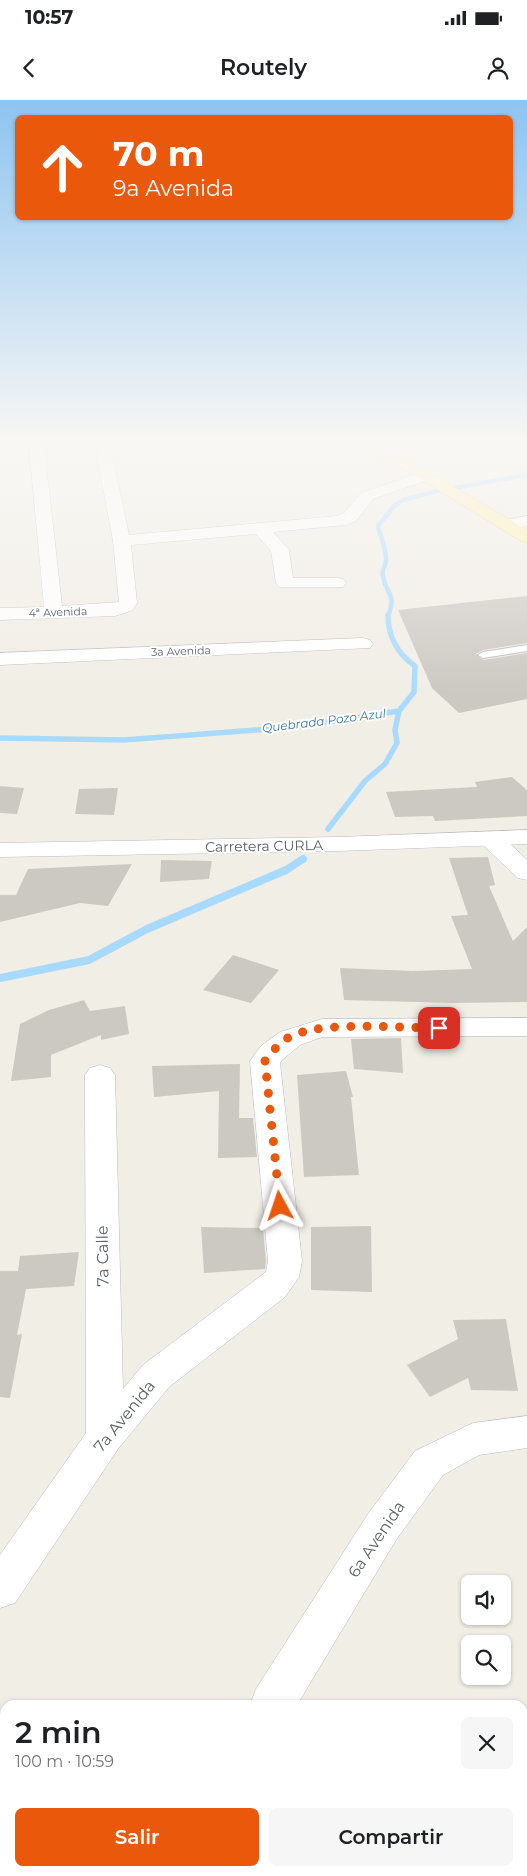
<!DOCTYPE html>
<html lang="es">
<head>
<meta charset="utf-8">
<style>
	body { margin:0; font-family:Montserrat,sans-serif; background:#f6f6f6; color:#202124; height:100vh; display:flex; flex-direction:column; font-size:19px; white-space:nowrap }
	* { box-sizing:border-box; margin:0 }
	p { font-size:16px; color:#757577 }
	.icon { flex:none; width:28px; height:28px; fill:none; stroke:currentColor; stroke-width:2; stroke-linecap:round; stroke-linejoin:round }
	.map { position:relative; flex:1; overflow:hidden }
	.sheet { position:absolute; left:0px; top:1600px; width:528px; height:176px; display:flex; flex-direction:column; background:#fff; border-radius:15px 15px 0 0; box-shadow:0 1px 4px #0004 }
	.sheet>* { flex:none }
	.hud { position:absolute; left:15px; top:15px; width:498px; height:105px; border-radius:8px; box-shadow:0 1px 4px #0004; background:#ea580c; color:#fff; overflow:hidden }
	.tools { position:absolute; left:461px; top:1475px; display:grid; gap:10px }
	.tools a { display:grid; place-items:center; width:50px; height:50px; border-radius:8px; background:#fff; box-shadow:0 1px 4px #0004; font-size:25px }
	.pin { position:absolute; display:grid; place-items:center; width:42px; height:42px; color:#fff; margin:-21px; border-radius:10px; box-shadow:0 2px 8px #0006 }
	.me { position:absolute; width:55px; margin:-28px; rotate:355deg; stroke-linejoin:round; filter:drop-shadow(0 0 4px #0008) }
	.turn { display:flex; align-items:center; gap:18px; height:105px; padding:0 15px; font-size:22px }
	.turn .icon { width:65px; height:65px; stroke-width:2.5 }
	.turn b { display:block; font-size:35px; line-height:42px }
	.round { display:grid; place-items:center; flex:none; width:52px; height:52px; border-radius:8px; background:#f6f6f6 }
	.overview { display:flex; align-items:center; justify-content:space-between; height:85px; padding:0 15px }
	h1 { font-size:30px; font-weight:600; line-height:38px }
	.cta { display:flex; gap:10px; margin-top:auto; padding:10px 15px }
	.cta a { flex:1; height:58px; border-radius:8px; background:#ea580c; color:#fff; font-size:20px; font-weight:600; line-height:58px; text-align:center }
	.cta a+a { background:#f6f6f6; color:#202124 }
	.status { display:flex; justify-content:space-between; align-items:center; height:35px; padding:0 25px; background:#fff; direction:ltr }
	.status svg { height:14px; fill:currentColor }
	header { display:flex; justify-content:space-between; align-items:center; height:65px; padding:0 15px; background:#fff; font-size:22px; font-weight:600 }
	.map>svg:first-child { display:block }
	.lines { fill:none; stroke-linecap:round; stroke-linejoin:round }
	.stream-far2 { stroke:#a8daff; stroke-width:4.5 }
	.stream-far1 { stroke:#a8daff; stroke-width:5.5 }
	.stream { stroke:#a8daff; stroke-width:8 }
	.building { fill:#ccc9c3 }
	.service-casing { stroke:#b8bcc0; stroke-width:2 }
	.minor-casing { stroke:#b8bcc0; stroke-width:1 }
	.secondary-casing { stroke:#b9bdc3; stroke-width:1 }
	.primary-casing { stroke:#fcca54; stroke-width:1 }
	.service { fill:#fff; fill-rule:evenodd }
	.minor { fill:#fff; fill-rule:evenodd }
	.secondary { fill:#fff; fill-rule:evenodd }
	.primary { fill:#fff0ad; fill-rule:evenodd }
	.route { stroke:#ea580c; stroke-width:9; stroke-dasharray:0 16.2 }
	.labels { text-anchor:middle; stroke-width:4; stroke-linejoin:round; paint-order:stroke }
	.far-street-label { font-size:11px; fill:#5d6267; stroke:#fff }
	.far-water-label { font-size:12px; font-style:italic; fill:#3975b1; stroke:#fff }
	.street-label { font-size:14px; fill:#5d6267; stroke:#fff }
	.near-street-label { font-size:16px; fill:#5d6267; stroke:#fff }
</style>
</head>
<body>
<div class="status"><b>10:57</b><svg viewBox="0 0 49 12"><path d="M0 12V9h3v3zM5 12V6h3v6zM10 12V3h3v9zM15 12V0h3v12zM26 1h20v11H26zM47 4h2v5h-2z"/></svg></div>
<header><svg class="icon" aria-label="back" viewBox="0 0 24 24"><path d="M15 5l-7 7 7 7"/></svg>Routely<svg class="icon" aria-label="person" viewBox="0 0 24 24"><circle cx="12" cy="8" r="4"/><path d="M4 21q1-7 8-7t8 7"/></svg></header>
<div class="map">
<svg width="527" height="1776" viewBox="0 0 527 1776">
	<rect width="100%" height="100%" fill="#f1eee6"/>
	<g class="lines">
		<!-- stream-far2 -->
		<path class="stream-far2" d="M 388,516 C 397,493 386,495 383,476 C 381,469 386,466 386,461 C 387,450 380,436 378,426 L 394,406 L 403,400 L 437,391 L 527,375"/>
		<!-- stream-far1 -->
		<path class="stream-far1" d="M 0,638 L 124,640 L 296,627 L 399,611 L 414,592 L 415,566 C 398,554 388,537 388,515
			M 328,729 L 365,681 L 385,664 L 397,643 L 395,630 L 399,611"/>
		<!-- stream -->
		<path class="stream" d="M 0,878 L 89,860 L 147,829 L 286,770 L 303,759"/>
	</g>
	<!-- building -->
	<path class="building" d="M 527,496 L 527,543 L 483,550 L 476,554 L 483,560 L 527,553 L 527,599 L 459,613 L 432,588 L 398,510 Z
		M 512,677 L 527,690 L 527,716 L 435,721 L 433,716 L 395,717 L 386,692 L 477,687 L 475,682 Z
		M 0,686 L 24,688 L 17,714 L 0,713 Z
		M 118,688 L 114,715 L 75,714 L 79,689 Z
		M 488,757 L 495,785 L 489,786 L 513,841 L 527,827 L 527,902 L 453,903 L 344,900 L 340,868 L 413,871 L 472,869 L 451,816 L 468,815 L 449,758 Z
		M 161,760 L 212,761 L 209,779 L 160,782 Z
		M 132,764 L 108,806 L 80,803 L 0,822 L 0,795 L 16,795 L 28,769 Z
		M 233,855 L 279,870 L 251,903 L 203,890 Z
		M 84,900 L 90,911 L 125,906 L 129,934 L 101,940 L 101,935 L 51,955 L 51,977 L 11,981 L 20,924 L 49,910 Z
		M 401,938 L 403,973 L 354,969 L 351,939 Z
		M 240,964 L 239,1018 L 253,1018 L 257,1057 L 218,1058 L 219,991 L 154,997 L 152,966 Z
		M 346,971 L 353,997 L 351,997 L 359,1075 L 304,1077 L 297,975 Z
		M 371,1126 L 372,1192 L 311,1190 L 311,1127 Z
		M 201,1127 L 263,1128 L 266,1161 L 265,1169 L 204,1173 Z
		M 79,1152 L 74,1186 L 26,1189 L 17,1235 L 22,1234 L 10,1298 L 0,1297 L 0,1171 L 18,1171 L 20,1156 Z
		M 506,1219 L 518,1291 L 471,1290 L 468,1278 L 430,1297 L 407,1265 L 458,1239 L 453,1220 Z"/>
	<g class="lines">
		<defs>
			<path id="service" d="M 527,545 L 527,551 L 483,558 L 478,555 L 483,552 Z"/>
			<path id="minor" d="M 29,345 L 44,345 L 62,506 L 119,502 L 113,441 L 95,345 L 110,345 L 129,435 L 337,416 L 344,413 L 361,393 L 425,371 L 433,376 L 431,379 L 373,399 L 356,421 L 346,425 L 273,432 L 289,450 L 293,478 L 337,478 L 343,479 L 346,483 L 343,487 L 279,487 L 276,483 L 271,451 L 256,434 L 131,445 L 137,503 L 133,510 L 115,516 L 0,520 L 0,508 L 44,507 Z
				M 527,416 L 527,426 L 508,430 L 502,429 L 500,425 L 502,421 Z
				M 363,538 L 370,540 L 373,544 L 370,548 L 0,565 L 0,553 Z
				M 491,732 L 500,734 L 527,760 L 527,780 L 518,778 L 482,744 L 479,739 L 482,734 Z
				M 527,918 L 527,936 L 322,937 L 300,945 L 282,960 L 280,963 L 302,1161 L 299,1177 L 285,1197 L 169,1287 L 118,1349 L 15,1503 L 0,1508 L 0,1455 L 86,1333 L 85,975 L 90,968 L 100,965 L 110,968 L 115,975 L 123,1289 L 143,1265 L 266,1172 L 268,1161 L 250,961 L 261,946 L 280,932 L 322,919 Z
				M 527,1316 L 527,1348 L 479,1355 L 443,1375 L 396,1440 L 297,1605 L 250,1605 L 256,1589 L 368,1414 L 415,1351 L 473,1323 Z
				M 144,1771 L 193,1771 L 191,1776 L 142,1776 Z"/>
			<path id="secondary" d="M 527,730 L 527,744 L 338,751 L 0,757 L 0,743 L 338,737 Z"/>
			<path id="primary" d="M 365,345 L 383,345 L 527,430 L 527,442 L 521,441 Z"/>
		</defs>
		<!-- service casing -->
		<use href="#service" class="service-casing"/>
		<!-- minor casing -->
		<use href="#minor" class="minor-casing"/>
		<!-- secondary casing -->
		<use href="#secondary" class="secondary-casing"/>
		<!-- primary casing -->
		<use href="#primary" class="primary-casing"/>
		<!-- service -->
		<use href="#service" class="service"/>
		<!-- minor -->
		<use href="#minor" class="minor"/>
		<!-- secondary -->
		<use href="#secondary" class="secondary"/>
		<!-- primary -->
		<use href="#primary" class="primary"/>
	</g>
	<!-- sky -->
	<linearGradient id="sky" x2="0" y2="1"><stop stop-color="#8ec3f1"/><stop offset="0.58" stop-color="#f9f7f4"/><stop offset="1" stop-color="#f9f7f4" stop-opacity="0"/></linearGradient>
	<rect width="527" height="593" fill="url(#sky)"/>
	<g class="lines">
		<!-- route -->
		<path class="route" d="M 280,1106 L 265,961 C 273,951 281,940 294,935 C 327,921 401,928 439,928"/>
	</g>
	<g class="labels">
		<!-- far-street labels -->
		<g class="far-street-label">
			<text transform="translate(58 512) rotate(-2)" y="4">4ª Avenida</text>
			<text transform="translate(181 551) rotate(-2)" y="4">3a Avenida</text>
		</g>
		<!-- far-water labels -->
		<g class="far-water-label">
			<text transform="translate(324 621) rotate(-7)" y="4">Quebrada Pozo Azul</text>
		</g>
		<!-- street labels -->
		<g class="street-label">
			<text transform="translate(264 746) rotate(-1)" y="5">Carretera CURLA</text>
		</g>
		<!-- near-street labels -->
		<g class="near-street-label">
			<text transform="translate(102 1156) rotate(-91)" y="6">7a Calle</text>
			<text transform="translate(124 1316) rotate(-51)" y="6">7a Avenida</text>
			<text transform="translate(376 1439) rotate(-56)" y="6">6a Avenida</text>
		</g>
	</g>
</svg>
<div class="tools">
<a><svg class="icon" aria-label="sound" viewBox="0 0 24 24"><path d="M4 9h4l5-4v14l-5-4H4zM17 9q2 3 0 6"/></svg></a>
<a><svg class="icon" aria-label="search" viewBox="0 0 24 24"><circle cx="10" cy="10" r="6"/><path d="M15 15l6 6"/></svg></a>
</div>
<div class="pin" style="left:439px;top:928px;background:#d93025"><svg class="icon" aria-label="arrive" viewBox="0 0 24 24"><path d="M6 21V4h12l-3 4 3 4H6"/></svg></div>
<svg class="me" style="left:280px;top:1106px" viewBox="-20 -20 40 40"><path d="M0-17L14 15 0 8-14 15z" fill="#ea580c" stroke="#fff" stroke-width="4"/></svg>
<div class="hud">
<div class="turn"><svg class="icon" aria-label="ahead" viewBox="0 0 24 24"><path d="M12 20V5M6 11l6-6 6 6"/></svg><div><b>70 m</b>9a Avenida</div></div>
</div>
<section class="sheet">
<div class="overview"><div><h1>2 min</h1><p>100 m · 10:59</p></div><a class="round"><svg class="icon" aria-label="close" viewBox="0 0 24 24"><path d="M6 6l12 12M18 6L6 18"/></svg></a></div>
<div class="cta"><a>Salir</a><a>Compartir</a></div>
</section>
</div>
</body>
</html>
